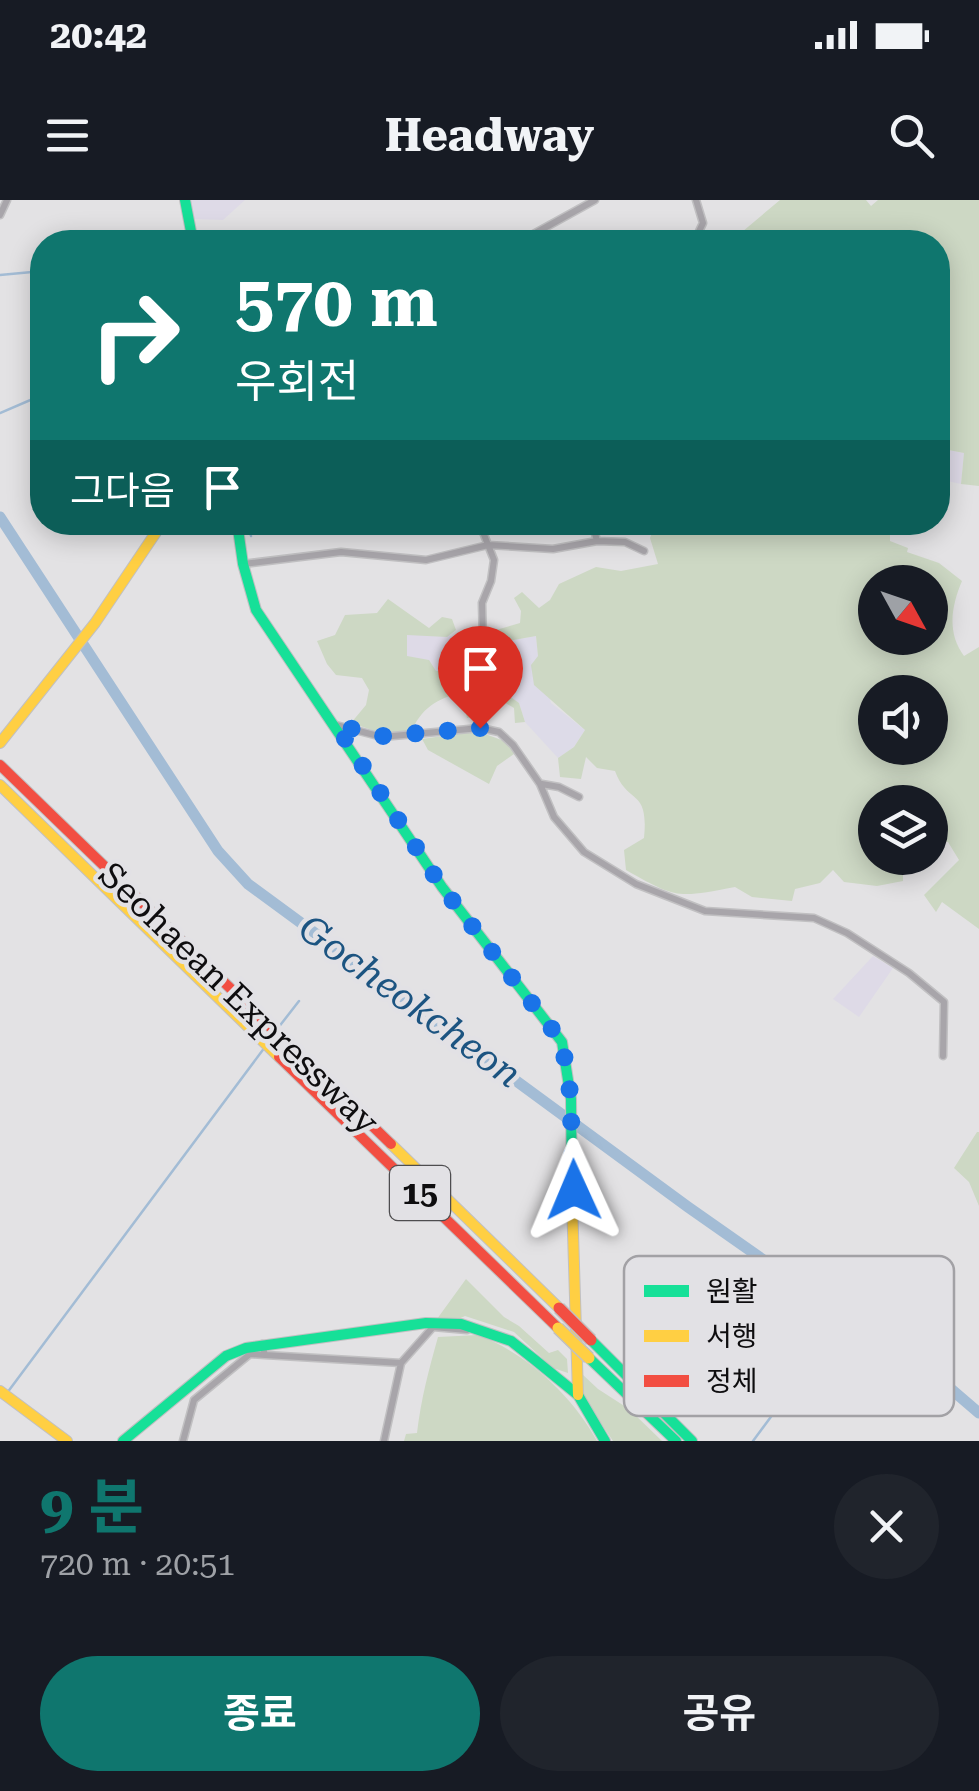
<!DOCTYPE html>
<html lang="ko">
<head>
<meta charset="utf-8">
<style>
	body { margin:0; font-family:"Roboto Serif","Noto Sans KR",serif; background:#20242c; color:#f1f3f6; height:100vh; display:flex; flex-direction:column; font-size:38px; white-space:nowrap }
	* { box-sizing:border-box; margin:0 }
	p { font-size:32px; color:#9ea1a6 }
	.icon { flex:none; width:55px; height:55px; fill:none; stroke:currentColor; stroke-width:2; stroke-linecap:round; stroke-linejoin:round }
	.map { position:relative; height:1241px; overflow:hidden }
	.sheet { display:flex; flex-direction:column; background:#171b24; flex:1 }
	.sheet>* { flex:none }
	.top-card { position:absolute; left:30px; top:30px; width:920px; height:305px; border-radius:40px; box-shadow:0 5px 25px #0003; background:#0f766e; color:#fff; overflow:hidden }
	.needle { width:65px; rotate:130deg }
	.controls { position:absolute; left:858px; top:365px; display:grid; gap:20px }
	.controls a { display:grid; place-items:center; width:90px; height:90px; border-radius:50%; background:#171b24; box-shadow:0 5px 25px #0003; font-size:50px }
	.pin { position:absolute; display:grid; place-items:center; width:85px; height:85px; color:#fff; margin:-102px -42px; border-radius:50% 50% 50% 0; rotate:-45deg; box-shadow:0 0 10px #0007 }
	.pin .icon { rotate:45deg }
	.me { position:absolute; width:110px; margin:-55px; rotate:359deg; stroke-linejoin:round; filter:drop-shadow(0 0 8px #0008) }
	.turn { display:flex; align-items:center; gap:35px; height:210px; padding:0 40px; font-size:45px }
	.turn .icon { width:130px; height:130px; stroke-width:2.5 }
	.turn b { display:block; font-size:70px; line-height:85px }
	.then { display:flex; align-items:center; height:95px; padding:0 40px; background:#0003; gap:20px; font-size:38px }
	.round { display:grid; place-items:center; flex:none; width:105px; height:105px; border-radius:52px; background:#20242c }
	.summary { display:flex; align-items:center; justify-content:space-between; height:170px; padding:0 40px }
	h1 { font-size:60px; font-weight:700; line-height:75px; color:#0f766e }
	.cta { display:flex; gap:20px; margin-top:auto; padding:20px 40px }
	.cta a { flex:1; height:115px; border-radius:60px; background:#0f766e; color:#fff; font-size:40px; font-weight:700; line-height:115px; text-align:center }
	.cta a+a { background:#20242c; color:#f1f3f6 }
	.status { display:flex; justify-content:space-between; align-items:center; height:70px; padding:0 50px; background:#171b24; direction:ltr }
	.status svg { height:28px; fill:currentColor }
	header { display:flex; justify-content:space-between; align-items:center; height:130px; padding:0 40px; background:#171b24; font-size:45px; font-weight:700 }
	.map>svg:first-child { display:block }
	.commercial { fill:#dedae7 }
	.industrial { fill:#dddbe8 }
	.green { fill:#cdd8c4; fill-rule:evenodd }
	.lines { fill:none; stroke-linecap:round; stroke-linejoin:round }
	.stream { stroke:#a3bcd5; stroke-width:2.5 }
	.river { stroke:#a3bcd5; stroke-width:11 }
	.street-casing { stroke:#c1c0c2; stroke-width:9 }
	.fast-casing { stroke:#c1c0c2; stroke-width:12 }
	.slow-casing { stroke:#c1c0c2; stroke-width:12 }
	.jam-casing { stroke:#c1c0c2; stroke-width:12 }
	.street { stroke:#a8a5aa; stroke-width:6 }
	.fast { stroke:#16e098; stroke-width:10 }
	.slow { stroke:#ffcf43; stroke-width:10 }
	.jam { stroke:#f24e42; stroke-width:10 }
	.slow-bridge-casing { stroke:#c1c0c2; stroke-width:14; stroke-linecap:butt }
	.jam-bridge-casing { stroke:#c1c0c2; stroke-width:14; stroke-linecap:butt }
	.slow-bridge { stroke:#ffcf43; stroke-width:11 }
	.jam-bridge { stroke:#f24e42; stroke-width:11 }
	.route { stroke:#1a73e8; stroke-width:18; stroke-dasharray:0 32.4 }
	.labels { text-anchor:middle; stroke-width:9; stroke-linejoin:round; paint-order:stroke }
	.shield { fill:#e2e1e5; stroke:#4e4d4f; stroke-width:2.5 }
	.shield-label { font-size:32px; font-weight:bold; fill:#0e0d0f }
	.street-label { font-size:35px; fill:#0e0d0f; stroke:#e2e1e5 }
	.water-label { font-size:38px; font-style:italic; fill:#1c5481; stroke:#e2e1e5 }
	.key { fill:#e2e1e5; stroke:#a2a1a5; stroke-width:2.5 }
	.key-label { font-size:28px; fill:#0e0d0f }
</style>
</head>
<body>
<div class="status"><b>20:42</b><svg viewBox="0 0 49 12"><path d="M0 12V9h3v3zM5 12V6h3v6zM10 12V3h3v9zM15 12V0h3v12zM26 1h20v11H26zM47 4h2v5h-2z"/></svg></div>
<header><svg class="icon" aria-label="menu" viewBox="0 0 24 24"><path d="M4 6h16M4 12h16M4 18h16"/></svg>Headway<svg class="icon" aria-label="search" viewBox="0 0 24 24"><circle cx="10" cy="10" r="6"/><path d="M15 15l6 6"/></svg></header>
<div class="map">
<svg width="979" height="1241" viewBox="0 0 979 1241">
	<rect width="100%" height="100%" fill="#e3e2e4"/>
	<!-- commercial -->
	<path class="commercial" d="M 190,0 L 245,0 L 223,20 L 194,19 Z
		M 938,248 L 964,253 L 961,284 L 938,279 Z
		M 407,435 L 450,435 L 463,447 L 472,469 L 436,471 L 407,457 Z
		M 873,756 L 893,768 L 859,817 L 833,799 Z"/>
	<!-- industrial -->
	<path class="industrial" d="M 536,436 L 538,456 L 551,503 L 585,530 L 574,547 L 558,558 L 525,522 L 519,503 L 472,469 L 502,442 Z"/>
	<!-- green -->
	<path class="green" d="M 780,0 L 866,0 L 871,6 L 878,0 L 979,0 L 979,286 L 961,284 L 964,253 L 938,248 L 938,42 L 730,42 Z
		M 846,323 L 848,332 L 867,332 L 869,323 L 890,323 L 890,341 L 908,348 L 907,352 L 939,363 L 962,381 C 951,407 947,433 964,456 L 979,447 L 979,729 L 942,702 L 936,712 L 924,695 L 959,660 L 948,642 L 930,640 L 930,602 L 875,602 L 875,658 L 903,658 L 903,681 L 877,686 L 844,682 L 833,670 L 820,683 L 795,689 L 792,701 L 752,697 L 735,687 C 677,698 677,699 626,670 L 624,650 L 644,638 C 649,587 628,606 615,571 L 597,568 L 586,557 L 581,579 L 560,577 L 558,558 L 574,547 L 585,530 L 534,485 L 531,465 L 538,456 L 536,436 L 502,442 L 496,430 L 520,423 L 521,411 L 514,398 L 522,392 L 539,408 L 550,400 L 559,384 L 596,367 L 621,371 L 658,364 L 650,338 L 656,323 ZM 875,382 L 930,382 L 930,438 L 875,438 ZM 875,492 L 930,492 L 930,548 L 875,548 Z
		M 388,399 L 429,428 L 442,417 L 452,419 L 456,430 L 447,437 L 407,435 L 407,456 L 429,460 L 436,471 L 472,469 L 519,503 L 525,522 L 515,523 L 514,508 L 485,491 L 477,516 L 467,518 L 461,493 C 437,498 421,509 411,532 L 378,532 L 351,523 L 366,505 L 369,490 L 362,478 L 336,475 L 327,464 L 317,441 L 335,435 L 345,415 L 377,413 Z
		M 477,531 L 507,542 L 514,554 L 497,566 L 489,584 L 428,550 L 422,539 Z
		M 977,932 L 979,932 L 979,1006 L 969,982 L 954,968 Z
		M 466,1079 L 504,1117 L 519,1126 L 549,1153 L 558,1150 L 567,1159 L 568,1173 L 553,1168 L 514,1132 L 465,1116 L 456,1120 L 437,1119 Z
		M 478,1135 C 526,1153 572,1195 597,1241 L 404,1241 L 406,1234 L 417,1233 C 421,1199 429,1169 438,1137 Z
		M 581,1173 L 598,1189 L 629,1209 L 662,1241 L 613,1241 L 583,1196 Z"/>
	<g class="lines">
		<!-- stream -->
		<path class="stream" d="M 0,75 L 32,72 L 42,77
			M 0,213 L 42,195
			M 247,322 L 251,336
			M 278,828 L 299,801
			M 7,1193 L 265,847
			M 753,1241 L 796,1183 L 815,1149 L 807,1130"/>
		<!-- river -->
		<path class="river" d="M 0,317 L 218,651 L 248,684 L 688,1007 L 825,1103 L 937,1177 L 979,1213"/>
		<defs>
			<path id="street" d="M 0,15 L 7,0
				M 519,42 L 595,0
				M 694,42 L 703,23 L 696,0
				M 592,322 L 597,341
				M 243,364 L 341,352 L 426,360 L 488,345 L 553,349 L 597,341 L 625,342 L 644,351
				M 476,459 L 483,441 L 482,403 L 491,381 L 494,360 L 479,322
				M 336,525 L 382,537 L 480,528 L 499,532 L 513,545 L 540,584 L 554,617 L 584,652 L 636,684 L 705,711 L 814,718 L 847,733 L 909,773 L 944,802 L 943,856
				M 542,584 L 559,587 L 579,597
				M 262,1144 L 265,1155 L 401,1163
				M 183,1241 L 194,1200 L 250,1154 L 265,1155
				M 384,1241 L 401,1163 L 433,1127 L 467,1130"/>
			<path id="fast" d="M 185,0 L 193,42
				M 237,322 L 243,364 L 256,410 L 442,687 L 562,842 L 571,899 L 572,1000
				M 591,1140 L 692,1241
				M 589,1158 L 676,1241
				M 123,1241 L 226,1156 L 246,1148 L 426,1123 L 461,1124 L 511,1141 L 535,1160 L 578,1195 L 605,1241"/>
			<path id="slow" d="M 0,543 L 95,423 L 163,322
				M 0,585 L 279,857
				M 391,944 L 559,1108
				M 572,1000 L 578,1195
				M 0,1191 L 67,1241"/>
			<path id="jam" d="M 0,565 L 391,944
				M 279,857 L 558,1128"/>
		</defs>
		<!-- street casing -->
		<use href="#street" class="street-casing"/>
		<!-- fast casing -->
		<use href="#fast" class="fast-casing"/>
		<!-- slow casing -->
		<use href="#slow" class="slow-casing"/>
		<!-- jam casing -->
		<use href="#jam" class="jam-casing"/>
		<!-- street -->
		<use href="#street" class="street"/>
		<!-- fast -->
		<use href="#fast" class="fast"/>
		<!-- slow -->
		<use href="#slow" class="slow"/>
		<!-- jam -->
		<use href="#jam" class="jam"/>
		<defs>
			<path id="slow-bridge" d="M 558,1128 L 589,1158"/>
			<path id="jam-bridge" d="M 559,1108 L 591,1140"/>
		</defs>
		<!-- slow-bridge casing -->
		<use href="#slow-bridge" class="slow-bridge-casing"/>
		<!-- jam-bridge casing -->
		<use href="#jam-bridge" class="jam-bridge-casing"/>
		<!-- slow-bridge -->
		<use href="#slow-bridge" class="slow-bridge"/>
		<!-- jam-bridge -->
		<use href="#jam-bridge" class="jam-bridge"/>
	</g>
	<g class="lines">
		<!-- route -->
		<path class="route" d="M 480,528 L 382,536 L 336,525 L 442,687 L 562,842 L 570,892 L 574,990"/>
	</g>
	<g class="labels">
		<!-- shield labels -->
		<rect class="shield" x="390" y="966" width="60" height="54" rx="8"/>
		<g class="shield-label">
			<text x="420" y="1004">15</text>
		</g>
		<!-- street labels -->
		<g class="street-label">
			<text transform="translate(239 798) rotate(44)" y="12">Seohaean Expressway</text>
		</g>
		<!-- water labels -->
		<g class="water-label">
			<text transform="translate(410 801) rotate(36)" y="13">Gocheokcheon</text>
		</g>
	</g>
	<!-- legend -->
	<rect x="624" y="1056" width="330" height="160" rx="15" class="key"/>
	<rect x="644" y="1085" width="45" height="12" fill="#16e098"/>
	<rect x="644" y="1130" width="45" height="12" fill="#ffcf43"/>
	<rect x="644" y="1175" width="45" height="12" fill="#f24e42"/>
	<g class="key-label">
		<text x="706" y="1101">원활</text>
		<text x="706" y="1146">서행</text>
		<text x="706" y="1191">정체</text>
	</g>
</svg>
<div class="controls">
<a><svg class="needle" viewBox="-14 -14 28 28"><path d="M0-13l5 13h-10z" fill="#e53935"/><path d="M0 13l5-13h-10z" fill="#9ea1a6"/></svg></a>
<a><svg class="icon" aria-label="sound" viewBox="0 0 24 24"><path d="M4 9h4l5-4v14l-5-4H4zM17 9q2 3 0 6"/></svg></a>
<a><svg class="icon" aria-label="layers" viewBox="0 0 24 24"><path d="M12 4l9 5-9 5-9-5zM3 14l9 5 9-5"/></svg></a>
</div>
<div class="pin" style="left:480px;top:528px;background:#d93025"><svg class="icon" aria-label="arrive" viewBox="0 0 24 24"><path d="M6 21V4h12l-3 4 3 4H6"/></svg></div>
<svg class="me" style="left:574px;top:990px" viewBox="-20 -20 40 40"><path d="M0-17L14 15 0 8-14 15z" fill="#1a73e8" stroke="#fff" stroke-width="4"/></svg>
<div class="top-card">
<div class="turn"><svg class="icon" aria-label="right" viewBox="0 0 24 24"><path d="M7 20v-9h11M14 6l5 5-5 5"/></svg><div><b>570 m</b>우회전</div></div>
<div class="then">그다음<svg class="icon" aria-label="arrive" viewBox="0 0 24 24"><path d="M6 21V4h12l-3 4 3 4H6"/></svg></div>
</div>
</div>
<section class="sheet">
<div class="summary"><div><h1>9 분</h1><p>720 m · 20:51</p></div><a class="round"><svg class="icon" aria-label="close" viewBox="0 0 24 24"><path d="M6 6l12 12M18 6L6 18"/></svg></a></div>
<div class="cta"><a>종료</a><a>공유</a></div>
</section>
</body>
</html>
